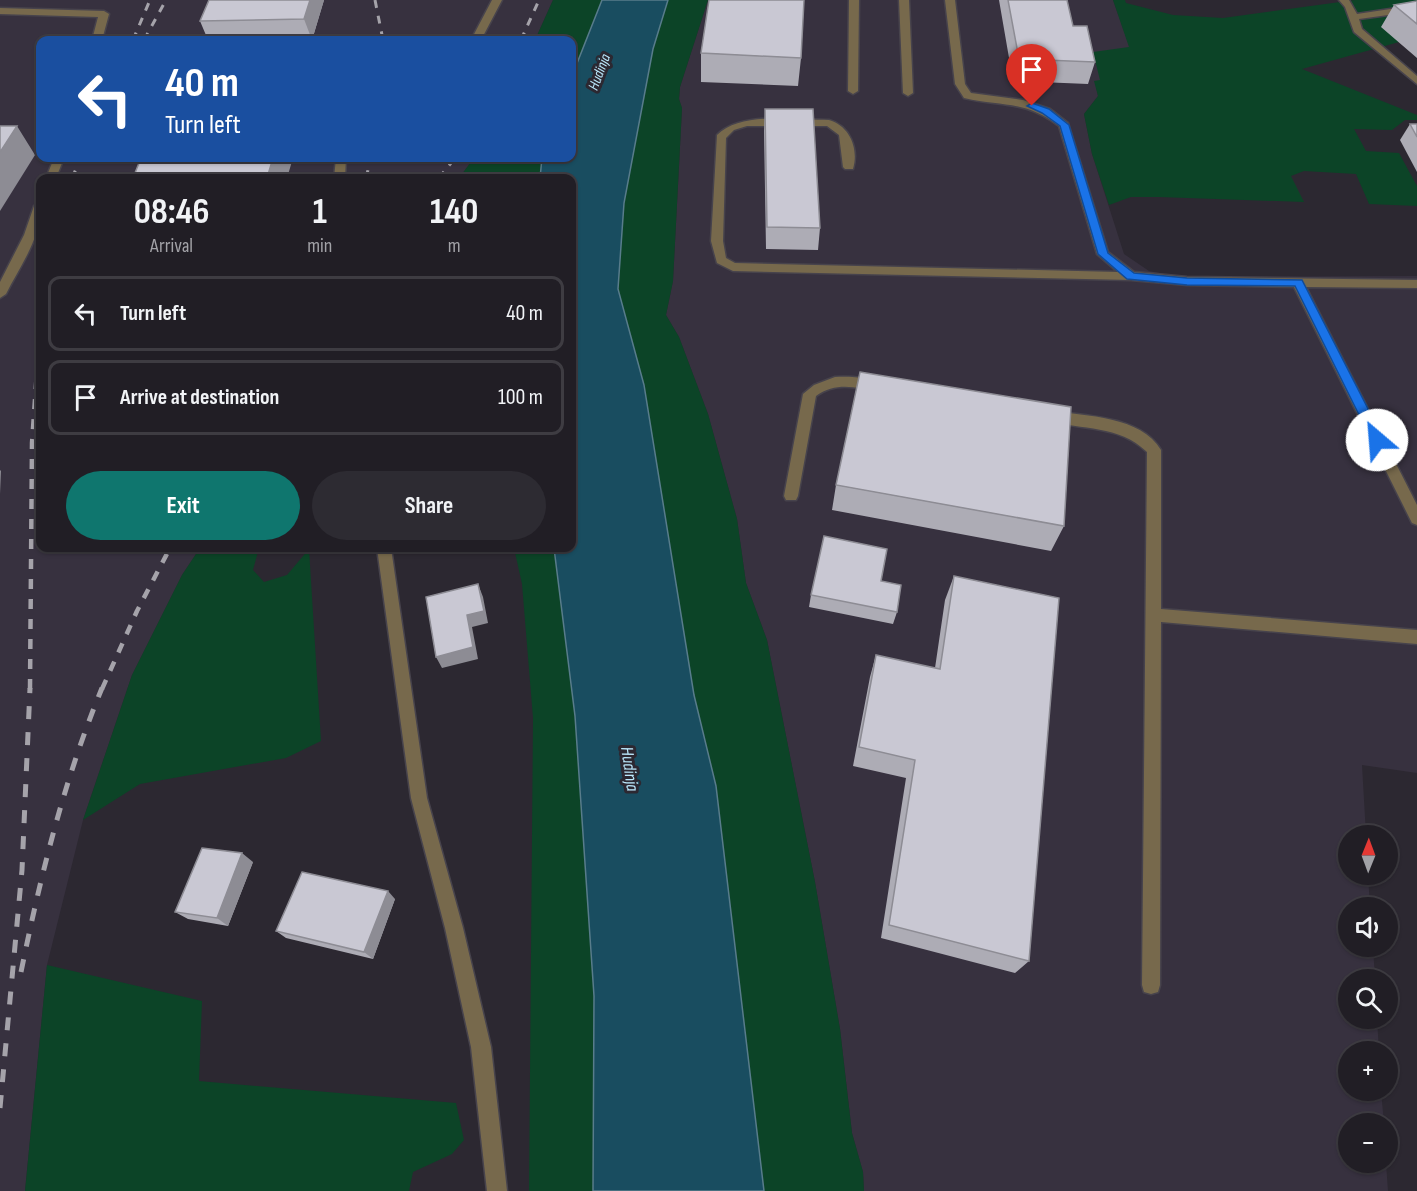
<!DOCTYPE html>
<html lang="en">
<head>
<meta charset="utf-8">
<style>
	body { margin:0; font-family:"Sofia Sans Condensed",sans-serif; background:#2d2b32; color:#f1f3f6; height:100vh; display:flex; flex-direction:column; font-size:22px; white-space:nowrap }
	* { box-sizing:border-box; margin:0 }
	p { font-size:20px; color:#a2a2a7 }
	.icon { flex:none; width:33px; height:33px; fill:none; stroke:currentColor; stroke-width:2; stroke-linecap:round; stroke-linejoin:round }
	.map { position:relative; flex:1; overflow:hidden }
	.drawer { position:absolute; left:36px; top:174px; width:540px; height:378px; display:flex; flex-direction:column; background:#211e25; border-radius:12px; box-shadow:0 2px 4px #0004,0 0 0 2px #3e3c42 }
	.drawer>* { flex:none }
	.hud { position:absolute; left:36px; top:36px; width:540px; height:126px; border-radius:12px; box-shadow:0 2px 4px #0004,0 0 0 2px #3e3c42; background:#1a4fa0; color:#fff; overflow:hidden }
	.needle { width:39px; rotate:1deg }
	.controls { position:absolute; left:1338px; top:825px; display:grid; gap:12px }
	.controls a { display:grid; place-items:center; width:60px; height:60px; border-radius:50%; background:#211e25; box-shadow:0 2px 4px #0004,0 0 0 2px #3e3c42; font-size:30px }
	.pin { position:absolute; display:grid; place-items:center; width:51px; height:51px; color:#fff; margin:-62px -26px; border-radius:50% 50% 50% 0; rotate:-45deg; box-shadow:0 0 6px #0007 }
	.pin .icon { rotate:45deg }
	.me { position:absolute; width:66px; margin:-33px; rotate:333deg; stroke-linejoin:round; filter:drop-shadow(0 0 4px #0008) }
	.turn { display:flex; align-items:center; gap:21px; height:126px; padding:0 30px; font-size:27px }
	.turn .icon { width:78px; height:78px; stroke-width:2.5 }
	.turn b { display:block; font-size:42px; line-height:51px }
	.eta { display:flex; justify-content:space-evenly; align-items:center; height:102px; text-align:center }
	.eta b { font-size:36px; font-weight:700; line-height:42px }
	.cta { display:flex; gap:12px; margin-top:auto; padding:12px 30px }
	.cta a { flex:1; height:69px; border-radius:36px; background:#0f766e; color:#fff; font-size:24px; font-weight:700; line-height:69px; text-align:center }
	.cta a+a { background:#2d2b32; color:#f1f3f6 }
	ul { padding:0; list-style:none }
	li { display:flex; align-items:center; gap:18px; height:75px; margin:0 12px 9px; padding:0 18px; border:3px solid #3e3c42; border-radius:12px }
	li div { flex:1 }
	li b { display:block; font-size:22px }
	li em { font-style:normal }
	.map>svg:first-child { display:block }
	.built { fill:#37313f }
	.green { fill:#0c4427 }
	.water { fill:#194d60; stroke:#587c8b; stroke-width:1.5 }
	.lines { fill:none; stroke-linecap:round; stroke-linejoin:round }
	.service-casing { stroke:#47434c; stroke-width:3 }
	.minor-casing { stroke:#47434c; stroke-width:3 }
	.service { fill:#77694c; fill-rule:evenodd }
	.minor { fill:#77694c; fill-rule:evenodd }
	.rail-far2 { stroke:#a5a3aa; stroke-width:3; stroke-dasharray:8 8; stroke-linecap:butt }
	.rail-far1 { stroke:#a5a3aa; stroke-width:4.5; stroke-dasharray:10 10; stroke-linecap:butt }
	.rail { stroke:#a5a3aa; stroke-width:5; stroke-dasharray:13 13; stroke-linecap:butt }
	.wall { fill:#adacb5 }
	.shaded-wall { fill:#8d8c94 }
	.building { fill:#c9c8d3; stroke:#8d8c94; stroke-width:1.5 }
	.route { fill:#1a73e8; stroke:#114b97; stroke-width:1.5 }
	.labels { text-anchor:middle; stroke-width:6; stroke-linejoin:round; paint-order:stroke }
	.far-water-label { font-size:15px; font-style:italic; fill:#bbe8fc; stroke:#2c2831 }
	.water-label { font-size:18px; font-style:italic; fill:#bbe8fc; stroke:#2c2831 }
</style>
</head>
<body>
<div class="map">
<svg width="1417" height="1191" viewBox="0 0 1417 1191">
	<rect width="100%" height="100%" fill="#2c2831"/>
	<!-- built -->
	<path class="built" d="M 0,0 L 553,0 L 535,40 L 40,40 L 40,158 L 474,158 L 459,178 L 40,178 L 40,548 L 200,548 L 182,575 L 132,675 L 83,820 L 47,965 L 25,1191 L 0,1191 Z
		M 708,0 L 1113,0 L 1130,48 L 1100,81 L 1095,81 L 1098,96 L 1084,114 L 1092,154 L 1124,254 L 1149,271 L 1180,277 L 1417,276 L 1417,773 L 1362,765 L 1366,835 L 1348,836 L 1348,874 L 1368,875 L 1370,907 L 1348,908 L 1348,946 L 1373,947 L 1375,979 L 1348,980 L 1348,1018 L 1377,1019 L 1379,1051 L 1348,1052 L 1348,1090 L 1381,1091 L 1384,1123 L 1348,1124 L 1348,1162 L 1386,1163 L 1388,1191 L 864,1191 L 863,1172 L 852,1133 L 840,1029 L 815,882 L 767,640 L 746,583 L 737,519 L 708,414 L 679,337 L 666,315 L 673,281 L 682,108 L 679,99 L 680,87 Z"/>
	<!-- green -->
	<path class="green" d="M 553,0 L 602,0 L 572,76 L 572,40 L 535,40 Z
		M 668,0 L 708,0 L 680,87 L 679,99 L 682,108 L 673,281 L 666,315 L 679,337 L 708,414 L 737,519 L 746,583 L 767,640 L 815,882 L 840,1029 L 852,1133 L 863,1172 L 864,1191 L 764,1191 L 716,784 L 694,695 L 618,289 L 624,203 L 653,49 Z
		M 1113,0 L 1125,0 L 1126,3 L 1173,15 L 1223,18 L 1355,0 L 1417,0 L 1417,37 L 1302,69 L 1417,115 L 1417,120 L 1405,120 L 1392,130 L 1354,129 L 1366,151 L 1399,153 L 1417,186 L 1417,206 L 1369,204 L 1356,174 L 1304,171 L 1291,176 L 1304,202 L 1159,197 L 1131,197 L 1109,205 L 1092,154 L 1084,114 L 1098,96 L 1094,81 L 1100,80 L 1093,52 L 1129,47 Z
		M 474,158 L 542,158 L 540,178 L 459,178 Z
		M 200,548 L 259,548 L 253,570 L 264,582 L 287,575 L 309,549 L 321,741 L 286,758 L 140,784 L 83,820 L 132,675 L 182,575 Z
		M 514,548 L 554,548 L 575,708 L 594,996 L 593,1191 L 529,1191 L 533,718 L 522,584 Z
		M 47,965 L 202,1001 L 199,1081 L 456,1103 L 464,1140 L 452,1154 L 413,1172 L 409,1191 L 25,1191 Z"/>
	<!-- water -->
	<path class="water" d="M 602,0 L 668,0 L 653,49 L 624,203 L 618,289 L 644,385 L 694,695 L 716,786 L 764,1191 L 593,1191 L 594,996 L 575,716 L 554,548 L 572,548 L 572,178 L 540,178 L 542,158 L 572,158 L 572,76 Z"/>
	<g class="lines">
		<defs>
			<path id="service" d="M 849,0 L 859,0 L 858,91 L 853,94 L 848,91 Z
				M 899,0 L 909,0 L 913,93 L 908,96 L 903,93 Z
				M 945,0 L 955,0 L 965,84 L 971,93 L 1023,100 L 1050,109 L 1068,123 L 1108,252 L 1134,272 L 1187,277 L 1417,280 L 1417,288 L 1306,287 L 1417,505 L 1417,525 L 1412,523 L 1294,287 L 1187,285 L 1131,280 L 733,271 L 717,263 L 711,241 L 717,135 C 741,111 796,120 829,120 C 850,126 859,149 853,169 L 845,169 L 843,167 L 839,135 L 827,126 L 747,126 L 734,130 L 726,138 L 723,241 L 726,258 L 735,263 L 1118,272 L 1097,254 L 1059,126 C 1025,100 1003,107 964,98 L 955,84 Z
				M 1339,0 L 1349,0 L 1357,14 L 1417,5 L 1417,11 L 1359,19 L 1362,29 L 1417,76 L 1417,84 L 1354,32 L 1345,7 Z
				M 0,8 L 104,11 L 109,14 L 102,40 L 92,40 L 98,17 L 0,14 Z
				M 54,158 L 64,158 L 56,178 L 46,178 Z
				M 40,202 C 44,234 20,266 6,294 L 0,298 L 0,282 L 24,235 L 34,206 Z
				M 835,377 C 848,376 876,377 885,387 L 878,392 C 855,387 836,382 816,396 L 798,496 L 796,500 L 786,500 L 784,496 L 803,394 L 814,385 Z
				M 1052,411 C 1086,416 1141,416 1161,450 L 1161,609 L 1417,630 L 1417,644 L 1161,622 L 1160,985 L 1158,992 L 1151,994 L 1144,992 L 1142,985 L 1147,452 C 1118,424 1083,431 1047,420 L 1045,416 L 1047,412 Z"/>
			<path id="minor" d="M 492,0 L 502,0 L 481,40 L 471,40 Z
				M 336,158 L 346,158 L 345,178 L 334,178 Z
				M 377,548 L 391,548 L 427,798 L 463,928 L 491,1047 L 507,1191 L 487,1191 L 471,1047 L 445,928 L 411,798 Z"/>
		</defs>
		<!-- service casing -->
		<use href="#service" class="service-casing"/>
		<!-- minor casing -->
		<use href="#minor" class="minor-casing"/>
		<!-- service -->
		<use href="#service" class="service"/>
		<!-- minor -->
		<use href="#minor" class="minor"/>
		<!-- rail-far2 -->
		<path class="rail-far2" d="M 375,0 L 383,40
			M 133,40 L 150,0
			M 144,40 L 166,0
			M 521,40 L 539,0
			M 72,178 L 81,158
			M 366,178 L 371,158
			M 439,178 L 455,158"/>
		<!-- rail-far1 -->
		<path class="rail-far1" d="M 30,689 L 32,443 L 40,327
			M 102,689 L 137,611 L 170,548"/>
		<!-- rail -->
		<path class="rail" d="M 21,972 C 41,874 64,780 102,688
			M 0,1108 L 22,870 L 30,688"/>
	</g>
	<!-- wall -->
	<path class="wall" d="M 324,0 L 312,40 L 208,40 L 200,21 Z
		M 999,0 L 1067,0 L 1073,26 L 1095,62 L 1088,84 L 1013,81 Z
		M 1417,1 L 1417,58 L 1381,27 L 1394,5 Z
		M 701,53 L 801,58 L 798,86 L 701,82 Z
		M 765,109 L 820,228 L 818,250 L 766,249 L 764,131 Z
		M 1410,124 L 1417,124 L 1417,172 L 1400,140 Z
		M 836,485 L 1064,526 L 1051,551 L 832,510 Z
		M 954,576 L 1029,961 L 1015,973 L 881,938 L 906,778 L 853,766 L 870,677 L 876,655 L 935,668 L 945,600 Z
		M 881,581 L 897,612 L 893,624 L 809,607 L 811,595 Z
		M 253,862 L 228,926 L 188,919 L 175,912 Z
		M 395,899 L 373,959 L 286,938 L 276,931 Z"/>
	<!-- shaded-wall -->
	<path class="shaded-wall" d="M 310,0 L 324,0 L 312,40 L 304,19 Z
		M 17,126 L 35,155 L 0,211 L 0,152 Z
		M 273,158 L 293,158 L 287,178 L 267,178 Z
		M 0,470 L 1,471 L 0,494 Z
		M 478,584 L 483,597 L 488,623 L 472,627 L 478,659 L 442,668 L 436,657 L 467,615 Z
		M 242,853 L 253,862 L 228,926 L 217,918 Z
		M 388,891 L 395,899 L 373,959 L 364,952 Z"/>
	<!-- building -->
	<path class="building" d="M 209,0 L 310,0 L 304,19 L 200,21 Z
		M 709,0 L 804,0 L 801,58 L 701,53 Z
		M 1008,0 L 1067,0 L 1073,26 L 1087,26 L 1095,62 L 1019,59 Z
		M 1417,1 L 1417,24 L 1394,5 Z
		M 765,109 L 813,109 L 820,228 L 767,227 Z
		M 1410,124 L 1417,124 L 1417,137 Z
		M 0,126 L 17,126 L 0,152 Z
		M 141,158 L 273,158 L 267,178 L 133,178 Z
		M 860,372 L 1071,407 L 1064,526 L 836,485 Z
		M 824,536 L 887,549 L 881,581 L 901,585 L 897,612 L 811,595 Z
		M 954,576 L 1059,598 L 1029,961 L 889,925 L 915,760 L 859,747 L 876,655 L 940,669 Z
		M 478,584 L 484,611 L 467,615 L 473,647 L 436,657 L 426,597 Z
		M 202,848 L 242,853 L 217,918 L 175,912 Z
		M 302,872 L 388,891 L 364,952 L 276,931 Z"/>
	<!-- route -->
	<path class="route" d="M 1032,103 L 1049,109 L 1069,125 L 1108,253 L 1134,273 L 1187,278 L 1302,280 L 1384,440 L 1382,443 L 1373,443 L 1295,286 L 1187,285 L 1127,279 L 1098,254 L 1060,126 L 1042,113 L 1027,106 Z"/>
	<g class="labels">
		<!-- far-water labels -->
		<g class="far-water-label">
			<text transform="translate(599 72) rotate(-69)" y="5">Hudinja</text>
		</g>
		<!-- water labels -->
		<g class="water-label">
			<text transform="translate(630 769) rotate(82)" y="6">Hudinja</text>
		</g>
	</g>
</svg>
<div class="controls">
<a><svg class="needle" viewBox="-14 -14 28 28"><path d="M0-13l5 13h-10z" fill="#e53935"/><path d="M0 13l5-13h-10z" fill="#a2a2a7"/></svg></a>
<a><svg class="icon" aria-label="sound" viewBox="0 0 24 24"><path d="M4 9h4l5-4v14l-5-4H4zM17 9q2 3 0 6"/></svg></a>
<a><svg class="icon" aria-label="search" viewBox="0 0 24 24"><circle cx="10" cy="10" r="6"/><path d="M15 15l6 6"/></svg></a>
<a>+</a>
<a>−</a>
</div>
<div class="pin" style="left:1032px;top:106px;background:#d93025"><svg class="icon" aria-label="arrive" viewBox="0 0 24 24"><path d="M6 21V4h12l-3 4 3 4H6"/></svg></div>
<svg class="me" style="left:1377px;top:440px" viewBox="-20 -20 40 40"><circle r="19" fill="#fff"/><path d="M0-13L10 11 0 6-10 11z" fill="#1a73e8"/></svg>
<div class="hud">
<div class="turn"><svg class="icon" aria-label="left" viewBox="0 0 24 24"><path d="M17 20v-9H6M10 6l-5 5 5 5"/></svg><div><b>40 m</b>Turn left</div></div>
</div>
<section class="drawer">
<div class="eta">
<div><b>08:46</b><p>Arrival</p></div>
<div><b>1</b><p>min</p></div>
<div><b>140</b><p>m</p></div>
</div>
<ul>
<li><svg class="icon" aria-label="left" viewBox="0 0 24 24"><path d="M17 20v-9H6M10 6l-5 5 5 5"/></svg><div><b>Turn left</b></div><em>40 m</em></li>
<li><svg class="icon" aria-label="arrive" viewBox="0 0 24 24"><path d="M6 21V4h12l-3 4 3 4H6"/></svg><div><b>Arrive at destination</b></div><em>100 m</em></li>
</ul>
<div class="cta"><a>Exit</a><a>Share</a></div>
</section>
</div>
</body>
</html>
